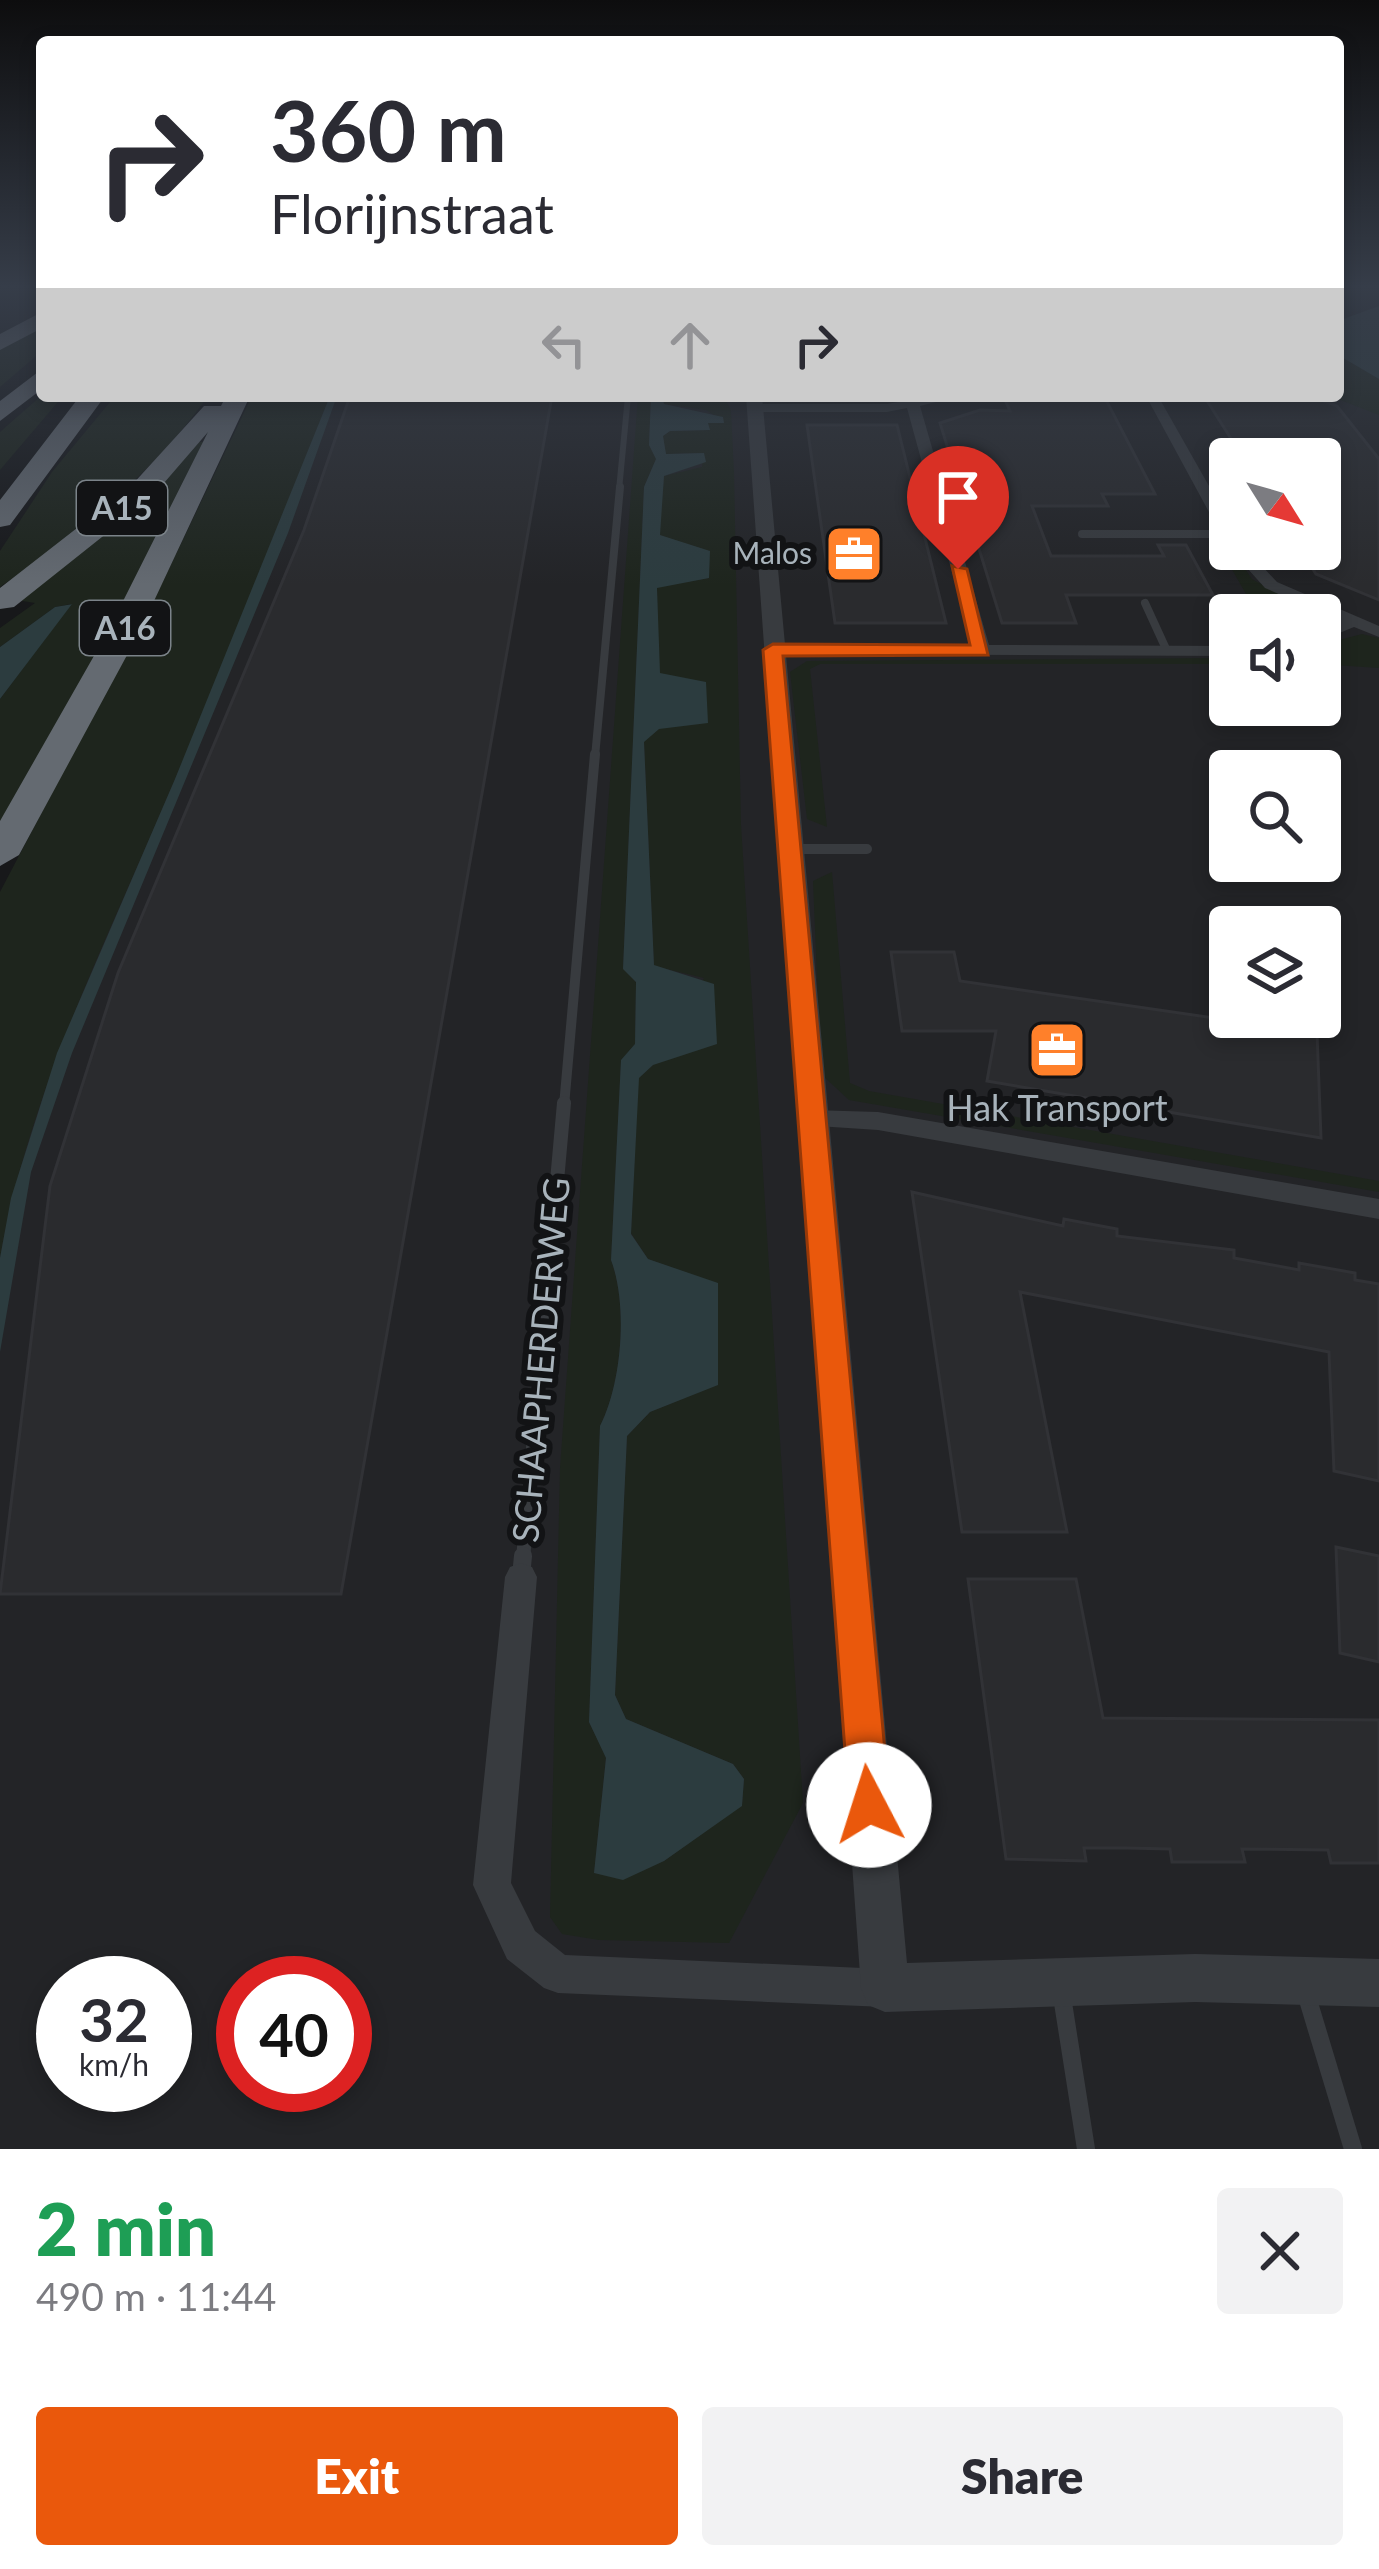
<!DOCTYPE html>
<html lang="en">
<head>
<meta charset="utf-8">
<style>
	body { margin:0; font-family:Lato,sans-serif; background:#f2f2f3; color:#2b2b33; height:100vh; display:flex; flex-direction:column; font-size:45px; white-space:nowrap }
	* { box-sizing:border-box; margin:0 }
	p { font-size:39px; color:#7c7c81 }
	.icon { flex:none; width:66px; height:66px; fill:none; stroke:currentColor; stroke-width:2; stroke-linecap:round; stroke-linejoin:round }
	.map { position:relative; height:2149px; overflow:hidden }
	.sheet { display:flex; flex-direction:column; background:#fff; flex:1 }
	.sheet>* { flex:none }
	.guide { position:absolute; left:36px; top:36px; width:1308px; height:366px; border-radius:12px; box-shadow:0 6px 18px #0003; background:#fff; color:#2b2b33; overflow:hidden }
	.needle { width:78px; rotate:127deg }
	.controls { position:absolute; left:1209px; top:438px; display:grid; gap:24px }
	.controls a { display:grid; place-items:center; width:132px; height:132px; border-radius:12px; background:#fff; box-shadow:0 6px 18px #0003; font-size:60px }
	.speed { position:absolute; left:36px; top:1956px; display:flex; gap:24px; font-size:60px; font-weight:700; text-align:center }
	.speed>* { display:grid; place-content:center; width:156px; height:156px; border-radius:50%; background:#fff; box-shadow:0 6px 18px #0003; line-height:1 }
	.speed small { font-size:30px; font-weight:400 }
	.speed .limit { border:18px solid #d22; background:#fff; color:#111 }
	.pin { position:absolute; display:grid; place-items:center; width:102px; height:102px; color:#fff; margin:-123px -51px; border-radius:50% 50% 50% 0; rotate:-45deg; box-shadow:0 0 12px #0007 }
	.pin .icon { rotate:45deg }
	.me { position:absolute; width:132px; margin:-66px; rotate:355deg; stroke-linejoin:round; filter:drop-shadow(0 0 9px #0008) }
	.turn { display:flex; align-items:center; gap:42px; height:252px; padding:0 36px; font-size:54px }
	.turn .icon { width:156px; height:156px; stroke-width:2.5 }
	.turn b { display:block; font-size:84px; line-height:102px }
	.lanes { display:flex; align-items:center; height:114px; padding:0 36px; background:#0003; justify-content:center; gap:60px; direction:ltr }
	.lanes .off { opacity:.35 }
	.round { display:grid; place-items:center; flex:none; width:126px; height:126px; border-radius:12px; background:#f2f2f3 }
	.summary { display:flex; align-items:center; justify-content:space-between; height:204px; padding:0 36px }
	h1 { font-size:72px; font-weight:800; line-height:90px; color:#1e9e55 }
	.action { display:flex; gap:24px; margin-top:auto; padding:24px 36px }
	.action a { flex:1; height:138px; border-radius:12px; background:#ea580c; color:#fff; font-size:48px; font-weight:800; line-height:138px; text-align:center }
	.action a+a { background:#f2f2f3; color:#2b2b33 }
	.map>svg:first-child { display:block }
	.built { fill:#232427; fill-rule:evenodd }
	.green { fill:#1e251d }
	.water { fill:#2c3c3f }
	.building { fill:#2a2b2e; stroke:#313236; stroke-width:3 }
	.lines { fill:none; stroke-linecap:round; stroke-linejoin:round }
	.service-far4 { stroke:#383b3f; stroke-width:6 }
	.service-far3 { stroke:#383b3f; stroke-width:8 }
	.service-far2 { stroke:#383b3f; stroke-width:10 }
	.service-far1 { stroke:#383b3f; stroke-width:14 }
	.service { stroke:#383b3f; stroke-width:18 }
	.minor { fill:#383b3f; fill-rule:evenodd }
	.tertiary { fill:#383b3f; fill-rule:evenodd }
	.motorway { fill:#646a71; fill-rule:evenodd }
	.route { fill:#ea580c; stroke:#983908; stroke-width:3 }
	.labels { text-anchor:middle; stroke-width:12; stroke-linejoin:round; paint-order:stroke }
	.far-poi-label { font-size:30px; fill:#a8b3bb; stroke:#121315; text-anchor:end }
	.shield { fill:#121315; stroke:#7b8389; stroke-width:3 }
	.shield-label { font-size:33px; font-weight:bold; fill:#a8b3bb }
	.poi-label { font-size:36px; fill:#a8b3bb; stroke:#121315 }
	.street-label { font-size:36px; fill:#a8b3bb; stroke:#121315 }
</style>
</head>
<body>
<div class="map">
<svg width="1379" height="2149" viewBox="0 0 1379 2149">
	<rect width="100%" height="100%" fill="#17181a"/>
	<!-- built -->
	<path class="built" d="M 1338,355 L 1379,379 L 1379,2149 L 0,2149 L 0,1024 L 283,396 L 1338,396 ZM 1230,459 L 1320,459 L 1320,549 L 1230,549 ZM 1230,615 L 1320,615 L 1320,705 L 1230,705 ZM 1230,771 L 1320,771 L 1320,861 L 1230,861 ZM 1230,927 L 1320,927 L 1320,1017 L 1230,1017 ZM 63,1983 L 165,1983 L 165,2085 L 63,2085 ZM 243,1983 L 345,1983 L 345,2085 L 243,2085 Z"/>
	<!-- green -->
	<path class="green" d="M 42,323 L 42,351 L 0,387 L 0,347 Z
		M 1338,355 L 1379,379 L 1379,415 L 1330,396 L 1338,396 Z
		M 42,395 L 63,396 L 0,470 L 0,432 Z
		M 115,396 L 208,396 C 153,474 78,533 0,587 L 0,551 L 52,472 Z
		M 252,396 L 330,396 C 276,535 220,675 161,812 C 98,958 28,1100 0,1258 L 0,892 L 164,579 Z
		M 638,396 L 651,396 L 649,445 L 656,459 L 644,487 L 623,968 L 636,982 L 635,1044 L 621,1061 L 611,1260 C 628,1305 622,1383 600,1426 L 589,1722 L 606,1757 L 594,1873 L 664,1861 L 742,1805 L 744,1779 L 733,1764 L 626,1719 L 615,1695 L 627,1436 L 650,1412 L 718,1384 L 718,1284 L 648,1259 L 631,1233 L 638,1078 L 653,1065 L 704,978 L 654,966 L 644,741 L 659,729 L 657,587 L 709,578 L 709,551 L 659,535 L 664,476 L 702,467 L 704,453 L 666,454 L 663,436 L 670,431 L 709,430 L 707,423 L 724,422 L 706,410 L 664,404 L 662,396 L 724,396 L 731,411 L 734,473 L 741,825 L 803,1803 L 729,1943 L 599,1940 L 562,1934 L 550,1917 L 560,1468 Z
		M 199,442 L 212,442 L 0,837 L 0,699 L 71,604 L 55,607 L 0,647 L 0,628 L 35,603 L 17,600 L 159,485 Z
		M 1214,538 L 1224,538 L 1252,579 L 1318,615 L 1258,615 Z
		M 1362,634 L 1379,638 L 1379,668 L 1320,664 L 1320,645 Z
		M 1230,658 L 1230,664 L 820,664 L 810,669 L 827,827 L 807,819 L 790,672 L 807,661 Z
		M 832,872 L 850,1083 L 869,1091 L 1379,1181 L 1379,1192 L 849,1100 L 821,1074 L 813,881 Z"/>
	<!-- water -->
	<path class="water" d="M 1379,306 L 1379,379 L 1338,355 L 1338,321 Z
		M 330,396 L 337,396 L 288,533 L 72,1053 L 31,1172 L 0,1352 L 0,1258 L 11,1198 L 57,1053 L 175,779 Z
		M 651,396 L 662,396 L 664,404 L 723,417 L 724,423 L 708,423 L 710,430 L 670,431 L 663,436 L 666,454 L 704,453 L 706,462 L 664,476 L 660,535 L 710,551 L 709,578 L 657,588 L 660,673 L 706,682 L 708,723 L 659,729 L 644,742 L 654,965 L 714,984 L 717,1044 L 653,1065 L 639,1078 L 631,1234 L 648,1259 L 718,1283 L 718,1385 L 650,1412 L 627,1436 L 615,1695 L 626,1719 L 733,1764 L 744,1779 L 742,1806 L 664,1861 L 623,1880 L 594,1873 L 606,1758 L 589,1722 L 600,1426 C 622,1383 628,1305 611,1260 L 621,1060 L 635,1044 L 636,982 L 623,969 L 644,487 L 656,459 L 649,445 Z
		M 73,604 L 72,604 L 0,699 L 0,647 L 55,607 Z"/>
	<!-- building -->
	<path class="building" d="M 350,396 L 552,396 L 341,1594 L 0,1594 L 50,1186 L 118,973 L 304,530 Z
		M 1025,396 L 1104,396 L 1155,494 L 1102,494 L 1108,506 L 1032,506 L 1051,556 L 1164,556 L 1158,545 L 1186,545 L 1213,595 L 1066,595 L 1076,623 L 1002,623 L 940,423 L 980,410 L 1010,411 L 1006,402 Z
		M 1204,396 L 1312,396 L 1337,406 L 1379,459 L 1379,600 L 1316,574 L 1300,549 L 1320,549 L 1320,459 L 1244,459 Z
		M 807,425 L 897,425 L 946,623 L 835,623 Z
		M 891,952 L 954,952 L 960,981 L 1317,1033 L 1321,1138 L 987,1081 L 996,1031 L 902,1031 Z
		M 912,1192 L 1063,1226 L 1064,1219 L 1117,1229 L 1117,1236 L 1234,1250 L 1234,1258 L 1267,1264 L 1299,1270 L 1299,1263 L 1355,1273 L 1355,1280 L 1379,1284 L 1379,1481 L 1334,1471 L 1329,1352 L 1020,1292 L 1067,1532 L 962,1532 Z
		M 1336,1547 L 1379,1556 L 1379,1662 L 1340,1653 Z
		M 968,1579 L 1076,1579 L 1103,1718 L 1379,1720 L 1379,1863 L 1331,1863 L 1328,1850 L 1242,1849 L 1245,1862 L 1172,1862 L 1170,1849 L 1127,1848 L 1084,1848 L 1086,1861 L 1006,1859 Z"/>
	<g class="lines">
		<!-- service-far4 -->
		<path class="service-far4" d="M 619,490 L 628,396"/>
		<!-- service-far3 -->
		<path class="service-far3" d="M 1082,534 L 1229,534
			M 1145,603 L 1167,651
			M 595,757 L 620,487"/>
		<!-- service-far2 -->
		<path class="service-far2" d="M 790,849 L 867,849
			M 564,1106 L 595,754"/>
		<!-- service-far1 -->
		<path class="service-far1" d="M 523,1559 L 564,1103"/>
		<!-- service -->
		<path class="service" d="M 521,1576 L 523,1556
			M 1061,1990 L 1086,2149
			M 1305,1990 L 1353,2149"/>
		<!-- minor -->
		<path class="minor" d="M 932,396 L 960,396 L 920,406 L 989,645 L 1230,646 L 1230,656 L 767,654 L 767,646 L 773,645 L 972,645 L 907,408 L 887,412 L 755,412 L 748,408 L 755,404 L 887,404 Z
			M 1146,396 L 1158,396 L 1230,523 L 1230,541 L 1222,536 Z
			M 1230,549 L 1246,549 L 1277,582 L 1379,626 L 1379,637 L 1354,627 L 1320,641 L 1320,630 L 1340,621 L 1265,588 Z
			M 811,1110 L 878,1112 L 1379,1199 L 1379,1219 L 878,1130 L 802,1125 L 799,1119 L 802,1113 Z
			M 521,1563 L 532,1567 L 537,1577 L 511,1883 L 535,1931 L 565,1955 L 885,1969 L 899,1974 L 904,1988 L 899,2002 L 885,2007 L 558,1993 L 544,1988 L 507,1959 L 473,1885 L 505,1577 L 510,1567 Z"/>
		<!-- tertiary -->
		<path class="tertiary" d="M 746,396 L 762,396 L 907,1963 L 1195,1954 L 1379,1959 L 1379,2007 L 1195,2002 L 885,2012 L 868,2005 L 861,1988 Z"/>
		<!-- motorway -->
		<path class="motorway" d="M 42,312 L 42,328 L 0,350 L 0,334 Z
			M 42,369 L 42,389 L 0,421 L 0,401 Z
			M 80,396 L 105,396 L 10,525 L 0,527 L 0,500 Z
			M 226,396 L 250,396 L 139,633 L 19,855 L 0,866 L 0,821 L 107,633 L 208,432 L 151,498 L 14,607 L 0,609 L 0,588 L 131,486 L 204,406 L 221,406 Z"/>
	</g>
	<!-- sky -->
	<linearGradient id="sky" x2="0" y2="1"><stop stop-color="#0d0d0e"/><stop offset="0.49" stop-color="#363d49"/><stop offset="1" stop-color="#363d49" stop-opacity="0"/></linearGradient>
	<rect width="1379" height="585" fill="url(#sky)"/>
	<!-- route -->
	<path class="route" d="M 952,566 L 967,569 L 988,655 L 783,656 L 890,1805 L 884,1820 L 869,1826 L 855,1820 L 849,1805 L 763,650 L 773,644 L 970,645 Z"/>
	<!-- icons -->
	<defs>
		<symbol id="office-square" viewBox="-11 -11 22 22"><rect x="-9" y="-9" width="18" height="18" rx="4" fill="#ff802a" stroke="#121315"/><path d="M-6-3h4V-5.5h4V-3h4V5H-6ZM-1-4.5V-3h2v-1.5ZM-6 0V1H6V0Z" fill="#fff"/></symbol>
	</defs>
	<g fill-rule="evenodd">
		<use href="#office-square" x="821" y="521" width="66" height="66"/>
		<use href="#office-square" x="1024" y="1017" width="66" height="66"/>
	</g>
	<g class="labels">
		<!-- far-poi labels -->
		<g class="far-poi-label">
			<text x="812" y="564">Malos</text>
		</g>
		<!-- shield labels -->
		<g class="shield">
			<rect x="77" y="481" width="90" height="54" rx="9"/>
			<rect x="80" y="601" width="90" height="54" rx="9"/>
		</g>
		<g class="shield-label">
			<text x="122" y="520">A15</text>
			<text x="125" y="640">A16</text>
		</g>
		<!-- poi labels -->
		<g class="poi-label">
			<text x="1057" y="1121">Hak Transport</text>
		</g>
		<!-- street labels -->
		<g class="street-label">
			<text transform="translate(541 1360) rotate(-85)" y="13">SCHAAPHERDERWEG</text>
		</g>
	</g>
</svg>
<div class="controls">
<a><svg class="needle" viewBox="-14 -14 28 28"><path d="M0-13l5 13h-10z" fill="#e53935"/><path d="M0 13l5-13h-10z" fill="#7c7c81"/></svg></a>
<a><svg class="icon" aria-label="sound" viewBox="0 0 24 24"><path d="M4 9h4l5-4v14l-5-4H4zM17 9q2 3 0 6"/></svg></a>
<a><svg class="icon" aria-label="search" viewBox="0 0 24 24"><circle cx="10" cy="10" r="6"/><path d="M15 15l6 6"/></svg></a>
<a><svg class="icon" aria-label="layers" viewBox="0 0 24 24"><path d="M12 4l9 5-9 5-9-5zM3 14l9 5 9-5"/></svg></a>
</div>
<div class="speed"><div>32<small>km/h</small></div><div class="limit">40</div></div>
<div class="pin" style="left:958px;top:569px;background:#d93025"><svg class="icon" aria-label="arrive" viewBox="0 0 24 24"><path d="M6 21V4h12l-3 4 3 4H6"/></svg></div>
<svg class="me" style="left:869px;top:1805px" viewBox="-20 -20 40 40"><circle r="19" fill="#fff"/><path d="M0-13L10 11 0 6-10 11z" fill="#ea580c"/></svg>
<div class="guide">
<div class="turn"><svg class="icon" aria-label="right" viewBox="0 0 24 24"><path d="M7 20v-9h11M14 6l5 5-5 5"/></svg><div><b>360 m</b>Florijnstraat</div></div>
<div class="lanes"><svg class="icon off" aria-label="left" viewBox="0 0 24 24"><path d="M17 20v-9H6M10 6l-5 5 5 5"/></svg><svg class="icon off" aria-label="ahead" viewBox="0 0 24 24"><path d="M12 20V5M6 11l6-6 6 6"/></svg><svg class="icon" aria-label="right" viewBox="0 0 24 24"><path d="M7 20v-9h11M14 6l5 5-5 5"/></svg></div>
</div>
</div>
<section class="sheet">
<div class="summary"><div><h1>2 min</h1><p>490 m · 11:44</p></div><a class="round"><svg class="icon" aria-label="close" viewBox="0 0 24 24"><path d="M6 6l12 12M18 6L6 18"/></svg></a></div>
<div class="action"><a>Exit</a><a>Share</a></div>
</section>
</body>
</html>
